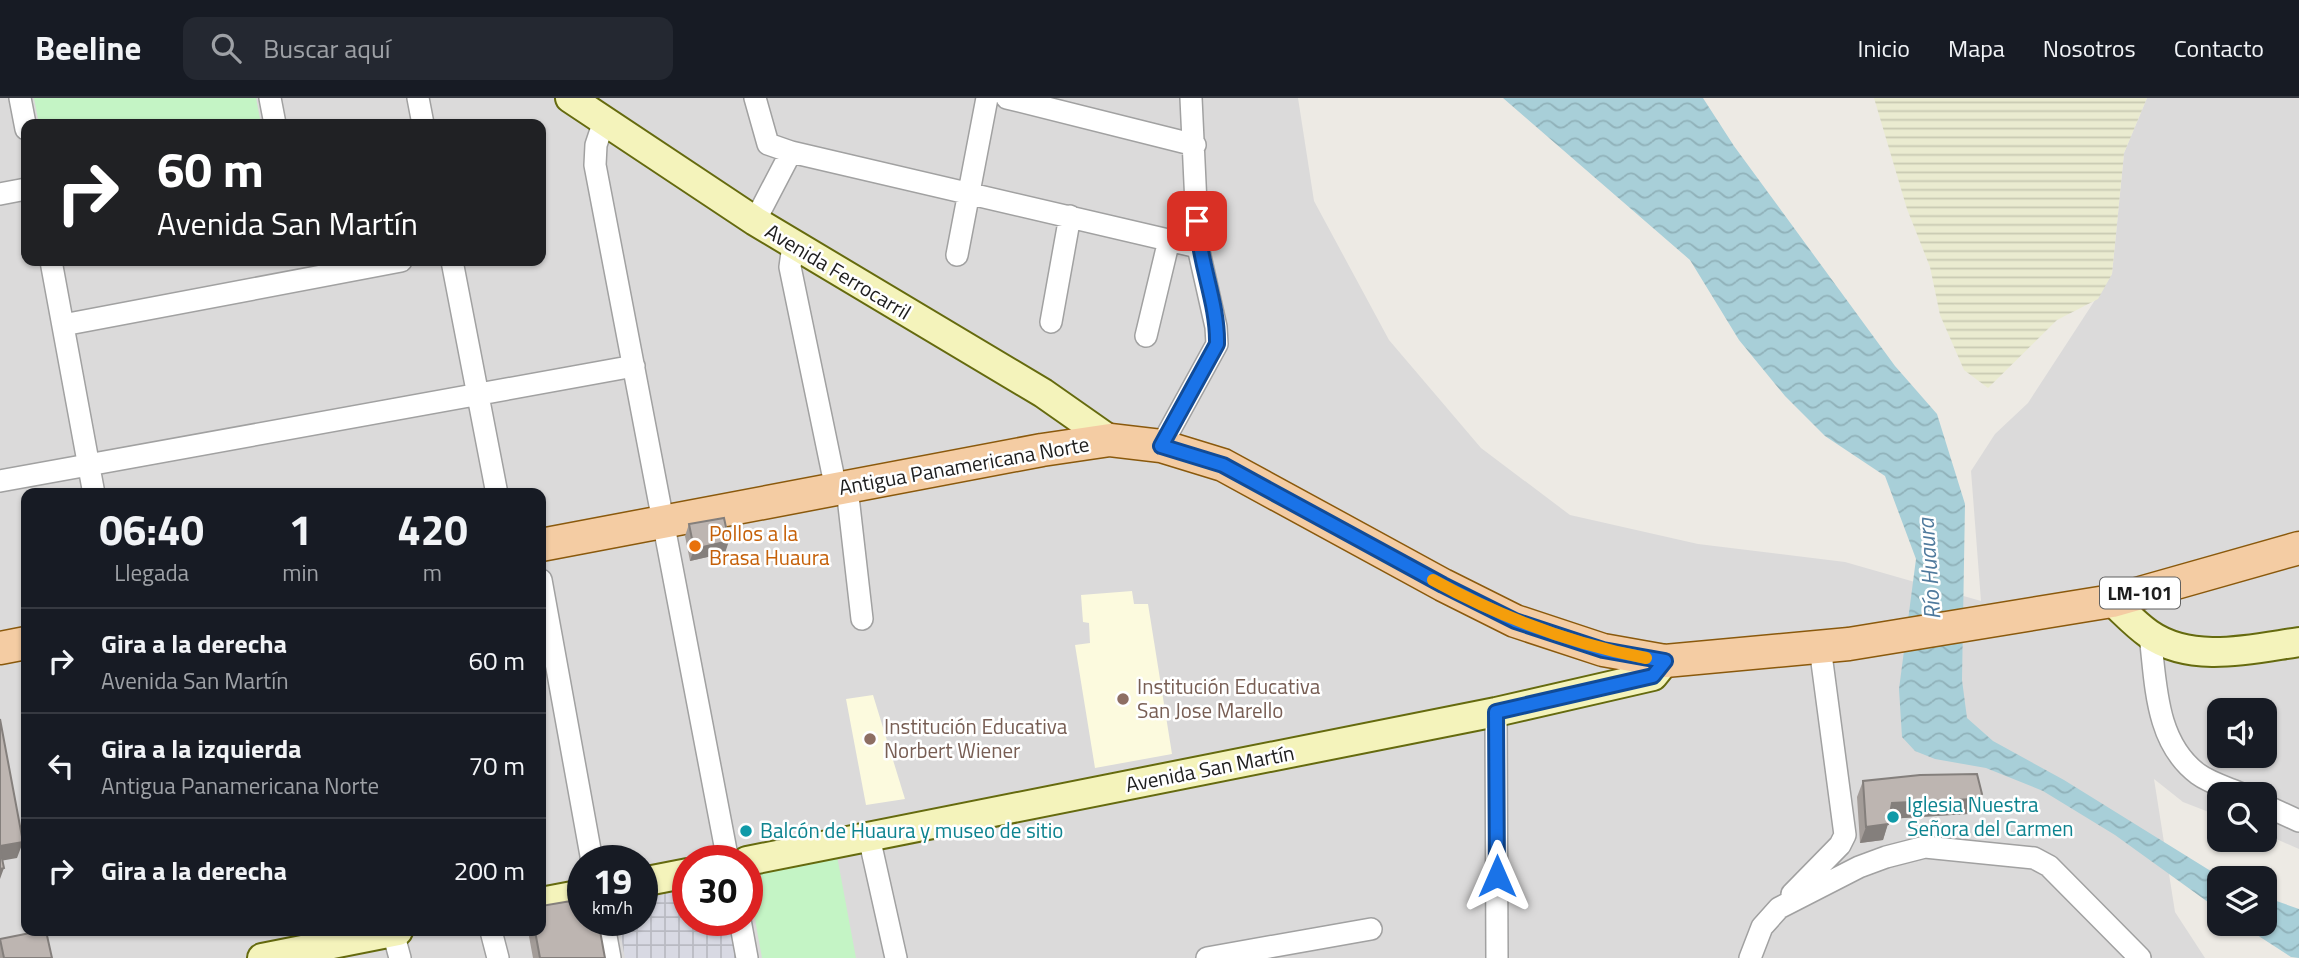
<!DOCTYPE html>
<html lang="es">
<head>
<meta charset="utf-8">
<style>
	body { margin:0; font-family:"Titillium Web",sans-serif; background:#242831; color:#f1f3f6; height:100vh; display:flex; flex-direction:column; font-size:26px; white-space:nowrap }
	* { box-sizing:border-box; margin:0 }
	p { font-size:23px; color:#9ea1a6 }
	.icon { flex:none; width:38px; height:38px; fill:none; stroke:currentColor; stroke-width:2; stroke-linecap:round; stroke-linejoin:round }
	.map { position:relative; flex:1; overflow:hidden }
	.side { position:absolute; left:21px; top:390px; width:525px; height:448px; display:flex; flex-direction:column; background:#171b24; border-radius:14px; box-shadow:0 2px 5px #0004 }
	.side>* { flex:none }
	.banner { position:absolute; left:21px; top:21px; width:525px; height:147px; border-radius:14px; box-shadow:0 2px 5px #0004; background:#202124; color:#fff; overflow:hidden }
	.tools { position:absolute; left:2207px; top:600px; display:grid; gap:14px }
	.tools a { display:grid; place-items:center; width:70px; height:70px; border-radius:14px; background:#171b24; box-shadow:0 2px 5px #0004; font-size:35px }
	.speed { position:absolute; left:567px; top:747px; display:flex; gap:14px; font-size:35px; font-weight:700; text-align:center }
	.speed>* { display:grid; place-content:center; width:91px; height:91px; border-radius:50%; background:#171b24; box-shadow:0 2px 5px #0004; line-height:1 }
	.speed small { font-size:18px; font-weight:400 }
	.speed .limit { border:10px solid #d22; background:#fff; color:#111 }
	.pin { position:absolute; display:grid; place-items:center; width:60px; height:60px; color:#fff; margin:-30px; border-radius:14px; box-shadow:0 4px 10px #0006 }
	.me { position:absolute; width:77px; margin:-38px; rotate:0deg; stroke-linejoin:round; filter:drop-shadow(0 0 5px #0008) }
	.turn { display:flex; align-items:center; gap:24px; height:147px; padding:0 21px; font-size:32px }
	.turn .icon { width:91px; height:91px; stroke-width:2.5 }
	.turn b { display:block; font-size:49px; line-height:60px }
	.eta { display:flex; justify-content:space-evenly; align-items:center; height:119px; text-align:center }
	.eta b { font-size:42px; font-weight:700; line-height:49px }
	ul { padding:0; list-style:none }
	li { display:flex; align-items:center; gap:21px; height:105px; padding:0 21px; border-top:2px solid #363941 }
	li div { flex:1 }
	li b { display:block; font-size:26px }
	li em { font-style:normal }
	header { display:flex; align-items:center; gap:42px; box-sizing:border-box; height:98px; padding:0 35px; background:#171b24; border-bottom:2px solid #363941 }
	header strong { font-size:33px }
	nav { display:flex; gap:38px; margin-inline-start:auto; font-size:24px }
	.search { width:490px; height:63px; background:#242831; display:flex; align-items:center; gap:18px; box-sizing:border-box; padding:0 24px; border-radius:14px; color:#9ea1a6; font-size:26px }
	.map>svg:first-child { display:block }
	.residential { fill:#dbdada; fill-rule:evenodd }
	.education { fill:#fcfade }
	.farmland { fill:url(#farmland-rules) }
	.park { fill:#c4f4c5 }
	.plaza { fill:url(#plaza-grid) }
	.water { fill:url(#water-waves) }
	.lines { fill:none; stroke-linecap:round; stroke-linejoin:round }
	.minor-casing { stroke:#a1a1a1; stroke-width:24 }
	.secondary-casing { stroke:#656a0e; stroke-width:32 }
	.primary-casing { stroke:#8a590c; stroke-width:35 }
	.minor { stroke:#fff; stroke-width:21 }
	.secondary { stroke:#f4f3bb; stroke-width:28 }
	.primary { stroke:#f4cca3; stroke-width:32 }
	.wall { fill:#a39c98 }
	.shaded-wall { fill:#847f7c }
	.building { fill:#bdb5b1; stroke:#847f7c; stroke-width:2 }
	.route-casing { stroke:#114b97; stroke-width:18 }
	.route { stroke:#1a73e8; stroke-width:12 }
	.slow { stroke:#f59e0b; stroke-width:12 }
	.food-dot { fill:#e8710a; stroke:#fff; stroke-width:2.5 }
	.education-dot { fill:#8d6e63; stroke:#fff; stroke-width:2.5 }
	.culture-dot { fill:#0f9aa8; stroke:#fff; stroke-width:2.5 }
	.labels { text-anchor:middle; stroke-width:5; stroke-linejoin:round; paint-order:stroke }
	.shield { fill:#fff; stroke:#616161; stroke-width:2 }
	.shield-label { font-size:19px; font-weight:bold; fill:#1d1d1d }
	.street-label { font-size:21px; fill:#1d1d1d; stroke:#fff }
	.food-label { font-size:21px; fill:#c56008; stroke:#fff; text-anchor:start }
	.education-label { font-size:21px; fill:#785e54; stroke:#fff; text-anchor:start }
	.culture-label { font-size:21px; fill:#0d838f; stroke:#fff; text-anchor:start }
	.water-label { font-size:23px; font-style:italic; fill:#4f7a9d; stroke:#fff }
</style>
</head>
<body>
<header>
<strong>Beeline</strong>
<div class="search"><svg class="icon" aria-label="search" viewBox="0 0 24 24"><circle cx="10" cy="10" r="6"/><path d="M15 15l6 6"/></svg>Buscar aquí</div>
<nav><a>Inicio</a><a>Mapa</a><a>Nosotros</a><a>Contacto</a></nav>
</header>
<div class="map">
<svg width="2299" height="860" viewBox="0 0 2299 860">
	<defs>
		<pattern id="farmland-rules" width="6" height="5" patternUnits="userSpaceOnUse" patternTransform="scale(1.75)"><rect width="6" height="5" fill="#eaebd0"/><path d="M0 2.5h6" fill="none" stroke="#c8c9b2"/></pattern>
		<pattern id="plaza-grid" width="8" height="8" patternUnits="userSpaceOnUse" patternTransform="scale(1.75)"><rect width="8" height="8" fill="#d8d9e3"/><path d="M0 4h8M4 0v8" fill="none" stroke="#b9bac2"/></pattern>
		<pattern id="water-waves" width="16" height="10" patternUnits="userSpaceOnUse" patternTransform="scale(1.75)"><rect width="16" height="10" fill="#a8cfd8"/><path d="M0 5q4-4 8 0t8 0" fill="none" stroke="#90b1b9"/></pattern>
	</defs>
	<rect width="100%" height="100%" fill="#edeae4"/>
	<!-- residential -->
	<path class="residential" d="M 0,0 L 1298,0 L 1314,103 L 1389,242 L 1481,350 L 1570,417 L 1698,446 L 1845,464 L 1981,503 L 1971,373 L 1995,336 L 2028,305 L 2112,176 L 2124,55 L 2147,0 L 2299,0 L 2299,751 L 2265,736 L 2264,696 L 2219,696 L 2219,718 L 2183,704 L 2154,681 L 2175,814 L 2205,860 L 0,860 ZM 26,26 L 541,26 L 541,163 L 26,163 ZM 26,396 L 541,396 L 541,833 L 26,833 ZM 2219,612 L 2264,612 L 2264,658 L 2219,658 ZM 583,763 L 642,763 L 642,822 L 583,822 ZM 688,763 L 747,763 L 747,822 L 688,822 Z"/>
	<!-- education -->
	<path class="education" d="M 1132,493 L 1134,506 L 1148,506 L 1172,656 L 1095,670 L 1075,547 L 1090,545 L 1089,525 L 1083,524 L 1081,497 Z
		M 873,597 L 905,701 L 866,707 L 846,601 Z"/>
	<!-- farmland -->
	<path class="farmland" d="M 1874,0 L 2147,0 L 2124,55 L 2112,176 L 2098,201 L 2057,222 L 1988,290 L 1964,272 L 1940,217 L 1930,169 L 1907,111 Z"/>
	<!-- park -->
	<path class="park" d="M 34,0 L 256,0 L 261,26 L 39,26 Z
		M 837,758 L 856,860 L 762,860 L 747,777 Z"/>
	<!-- plaza -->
	<path class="plaza" d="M 688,789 L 688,822 L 734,823 L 741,860 L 625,860 L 618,823 L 642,822 L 642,798 Z"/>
	<!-- water -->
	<path class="water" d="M 1503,0 L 1703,0 L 1734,48 L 1895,268 L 1937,316 L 1965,406 L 1962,582 L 1967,620 L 1993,643 L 2064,682 L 2222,780 L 2219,780 L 2219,812 L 2115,737 L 2043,693 L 1986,670 L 1935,661 L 1915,653 L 1902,639 L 1899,591 L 1916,461 L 1885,378 L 1825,338 L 1785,298 L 1739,242 L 1690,162 Z
		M 2265,799 L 2299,811 L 2299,860 L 2291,859 L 2240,826 L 2264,826 Z"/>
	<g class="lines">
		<defs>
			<path id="minor" d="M 20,0 L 26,31
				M 270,0 L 275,26
				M 418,0 L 423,26
				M 755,0 L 768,46 L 791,54 L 1198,149
				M 1007,0 L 1195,47
				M 604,23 L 596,47 L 595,67 L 728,763
				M 0,96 L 26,91
				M 755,123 L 791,54
				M 793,147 L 790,169 L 836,391
				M 957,157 L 987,0
				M 51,163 L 94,396
				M 452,163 L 497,396
				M 1051,224 L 1070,118
				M 63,227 L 401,163
				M 1146,238 L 1169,142
				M 1161,348 L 1217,246 L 1216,229 L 1198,149 L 1191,0
				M 0,383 L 634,268
				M 847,390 L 862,521
				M 541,482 L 592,763
				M 2150,537 C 2156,585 2155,644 2198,676 C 2210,685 2228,690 2242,696
				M 1496,614 L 1497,860
				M 2264,707 L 2299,723
				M 869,739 L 896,860
				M 1792,796 L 1840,747 L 1845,737 L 1820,549
				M 603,822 L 610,860
				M 740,822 L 747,860
				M 491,833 L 498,860
				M 393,834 L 400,860
				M 1207,860 L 1371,831
				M 1750,860 L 1762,829 L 1779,810 L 1859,769 L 1886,759 L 1925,749 L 2034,760 L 2049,768 L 2140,860"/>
			<path id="secondary" d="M 570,0 L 755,123 L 1043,295 L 1110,342
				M 2112,503 C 2124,514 2136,527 2149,536 C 2192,566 2251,551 2299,544
				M 747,763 L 1496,614 L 1653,578 L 1665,563
				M 642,784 L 688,775
				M 541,804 L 583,796
				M 262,860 L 398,833"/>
			<path id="primary" d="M 541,447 L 1042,352 L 1110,342 L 1161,348 L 1223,367 L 1443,487 L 1515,523 L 1603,552 L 1665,563 L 1849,546 L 2112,503 L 2299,450
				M 0,550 L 26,545"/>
		</defs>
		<!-- minor casing -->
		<use href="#minor" class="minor-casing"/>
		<!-- secondary casing -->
		<use href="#secondary" class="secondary-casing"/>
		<!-- primary casing -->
		<use href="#primary" class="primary-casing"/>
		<!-- minor -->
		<use href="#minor" class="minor"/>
		<!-- secondary -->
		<use href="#secondary" class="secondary"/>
		<!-- primary -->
		<use href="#primary" class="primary"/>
	</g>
	<!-- wall -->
	<path class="wall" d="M 689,426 L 725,455 L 690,463 L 685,438 Z
		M 1863,683 L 1976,712 L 1968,716 L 1889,721 L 1883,742 L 1860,745 L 1857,699 Z
		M 528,833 L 541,833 L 605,860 L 533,860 Z
		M 0,841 L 52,860 L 0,860 Z"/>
	<!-- shaded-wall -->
	<path class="shaded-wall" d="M 729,443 L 725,455 L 690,463 L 694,451 Z
		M 1982,696 L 1976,712 L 1968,716 L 1887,721 L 1892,705 Z
		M 1888,726 L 1883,742 L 1860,745 L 1866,729 Z
		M 23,744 L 17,760 L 0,763 L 0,748 Z
		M 4,770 L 0,781 L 0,771 Z"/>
	<!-- building -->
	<path class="building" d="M 724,420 L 729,443 L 694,451 L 689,426 Z
		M 0,621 L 23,744 L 0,748 Z
		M 1977,676 L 1982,696 L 1974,701 L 1892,705 L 1888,726 L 1866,729 L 1863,683 L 1920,677 Z
		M 0,751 L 4,770 L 0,771 Z
		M 583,801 L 583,822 L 598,822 L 605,860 L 540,860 L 535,833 L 541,833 L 541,808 Z
		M 40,833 L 46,833 L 52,860 L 4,860 L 0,841 Z"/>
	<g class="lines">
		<defs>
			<path id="route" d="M 1197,123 C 1199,165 1218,205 1217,246 L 1161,348 L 1223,367 L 1443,487 L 1515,523 L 1603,552 L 1665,563 L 1653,578 L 1496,614 L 1497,778"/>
		</defs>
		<!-- route casing -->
		<use href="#route" class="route-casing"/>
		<!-- route -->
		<use href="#route" class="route"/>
		<!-- slow -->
		<path class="slow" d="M 1433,482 C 1500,519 1571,546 1646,560"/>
	</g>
	<!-- markers -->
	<circle class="food-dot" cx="695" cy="448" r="7"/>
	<g class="education-dot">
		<circle cx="1123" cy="601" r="7"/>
		<circle cx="870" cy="641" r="7"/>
	</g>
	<g class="culture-dot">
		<circle cx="1893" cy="719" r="7"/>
		<circle cx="746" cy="733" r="7"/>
	</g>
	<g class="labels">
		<!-- shield labels -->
		<rect class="shield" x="2100" y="479.5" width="80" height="31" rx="5"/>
		<g class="shield-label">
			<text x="2140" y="502">LM-101</text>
		</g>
		<!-- street labels -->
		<g class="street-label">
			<text transform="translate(838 174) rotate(31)" y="7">Avenida Ferrocarril</text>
			<text transform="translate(964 368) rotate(-10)" y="7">Antigua Panamericana Norte</text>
			<text transform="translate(1210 671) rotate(-11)" y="7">Avenida San Martín</text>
		</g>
		<!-- food labels -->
		<g class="food-label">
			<text x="709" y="443">Pollos a la<tspan x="709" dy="24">Brasa Huaura</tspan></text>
		</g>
		<!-- education labels -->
		<g class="education-label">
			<text x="1137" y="596">Institución Educativa<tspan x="1137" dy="24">San Jose Marello</tspan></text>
			<text x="884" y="636">Institución Educativa<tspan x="884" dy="24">Norbert Wiener</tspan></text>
		</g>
		<!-- culture labels -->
		<g class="culture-label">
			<text x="1907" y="714">Iglesia Nuestra<tspan x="1907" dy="24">Señora del Carmen</tspan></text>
			<text x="760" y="740">Balcón de Huaura y museo de sitio</text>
		</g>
		<!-- water labels -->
		<g class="water-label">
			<text transform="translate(1929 471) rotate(-94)" y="8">Río Huaura</text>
		</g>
	</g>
</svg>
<div class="tools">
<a><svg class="icon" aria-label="sound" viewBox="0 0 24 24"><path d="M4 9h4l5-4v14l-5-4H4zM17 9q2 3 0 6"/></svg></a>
<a><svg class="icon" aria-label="search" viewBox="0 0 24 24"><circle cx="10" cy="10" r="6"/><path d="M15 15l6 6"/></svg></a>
<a><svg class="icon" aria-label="layers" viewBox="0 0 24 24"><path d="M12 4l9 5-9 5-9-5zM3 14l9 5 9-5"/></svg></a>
</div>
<div class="speed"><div>19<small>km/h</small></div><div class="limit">30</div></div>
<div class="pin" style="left:1197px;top:123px;background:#d93025"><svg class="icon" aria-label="arrive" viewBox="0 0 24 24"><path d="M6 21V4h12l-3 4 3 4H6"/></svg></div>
<svg class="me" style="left:1497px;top:778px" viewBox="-20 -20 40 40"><path d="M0-17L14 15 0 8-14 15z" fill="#1a73e8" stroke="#fff" stroke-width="4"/></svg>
<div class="banner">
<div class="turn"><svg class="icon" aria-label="right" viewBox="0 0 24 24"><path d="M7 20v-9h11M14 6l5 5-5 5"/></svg><div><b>60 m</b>Avenida San Martín</div></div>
</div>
<section class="side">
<div class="eta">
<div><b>06:40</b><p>Llegada</p></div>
<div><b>1</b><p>min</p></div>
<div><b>420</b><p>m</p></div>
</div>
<ul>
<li><svg class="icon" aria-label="right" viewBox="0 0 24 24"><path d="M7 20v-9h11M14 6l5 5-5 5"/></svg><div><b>Gira a la derecha</b><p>Avenida San Martín</p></div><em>60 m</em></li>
<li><svg class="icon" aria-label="left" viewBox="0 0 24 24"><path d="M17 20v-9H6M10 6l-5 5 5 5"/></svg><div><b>Gira a la izquierda</b><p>Antigua Panamericana Norte</p></div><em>70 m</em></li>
<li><svg class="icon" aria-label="right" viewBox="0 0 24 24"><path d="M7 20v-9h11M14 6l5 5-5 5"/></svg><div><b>Gira a la derecha</b></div><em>200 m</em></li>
</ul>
</section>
</div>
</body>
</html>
